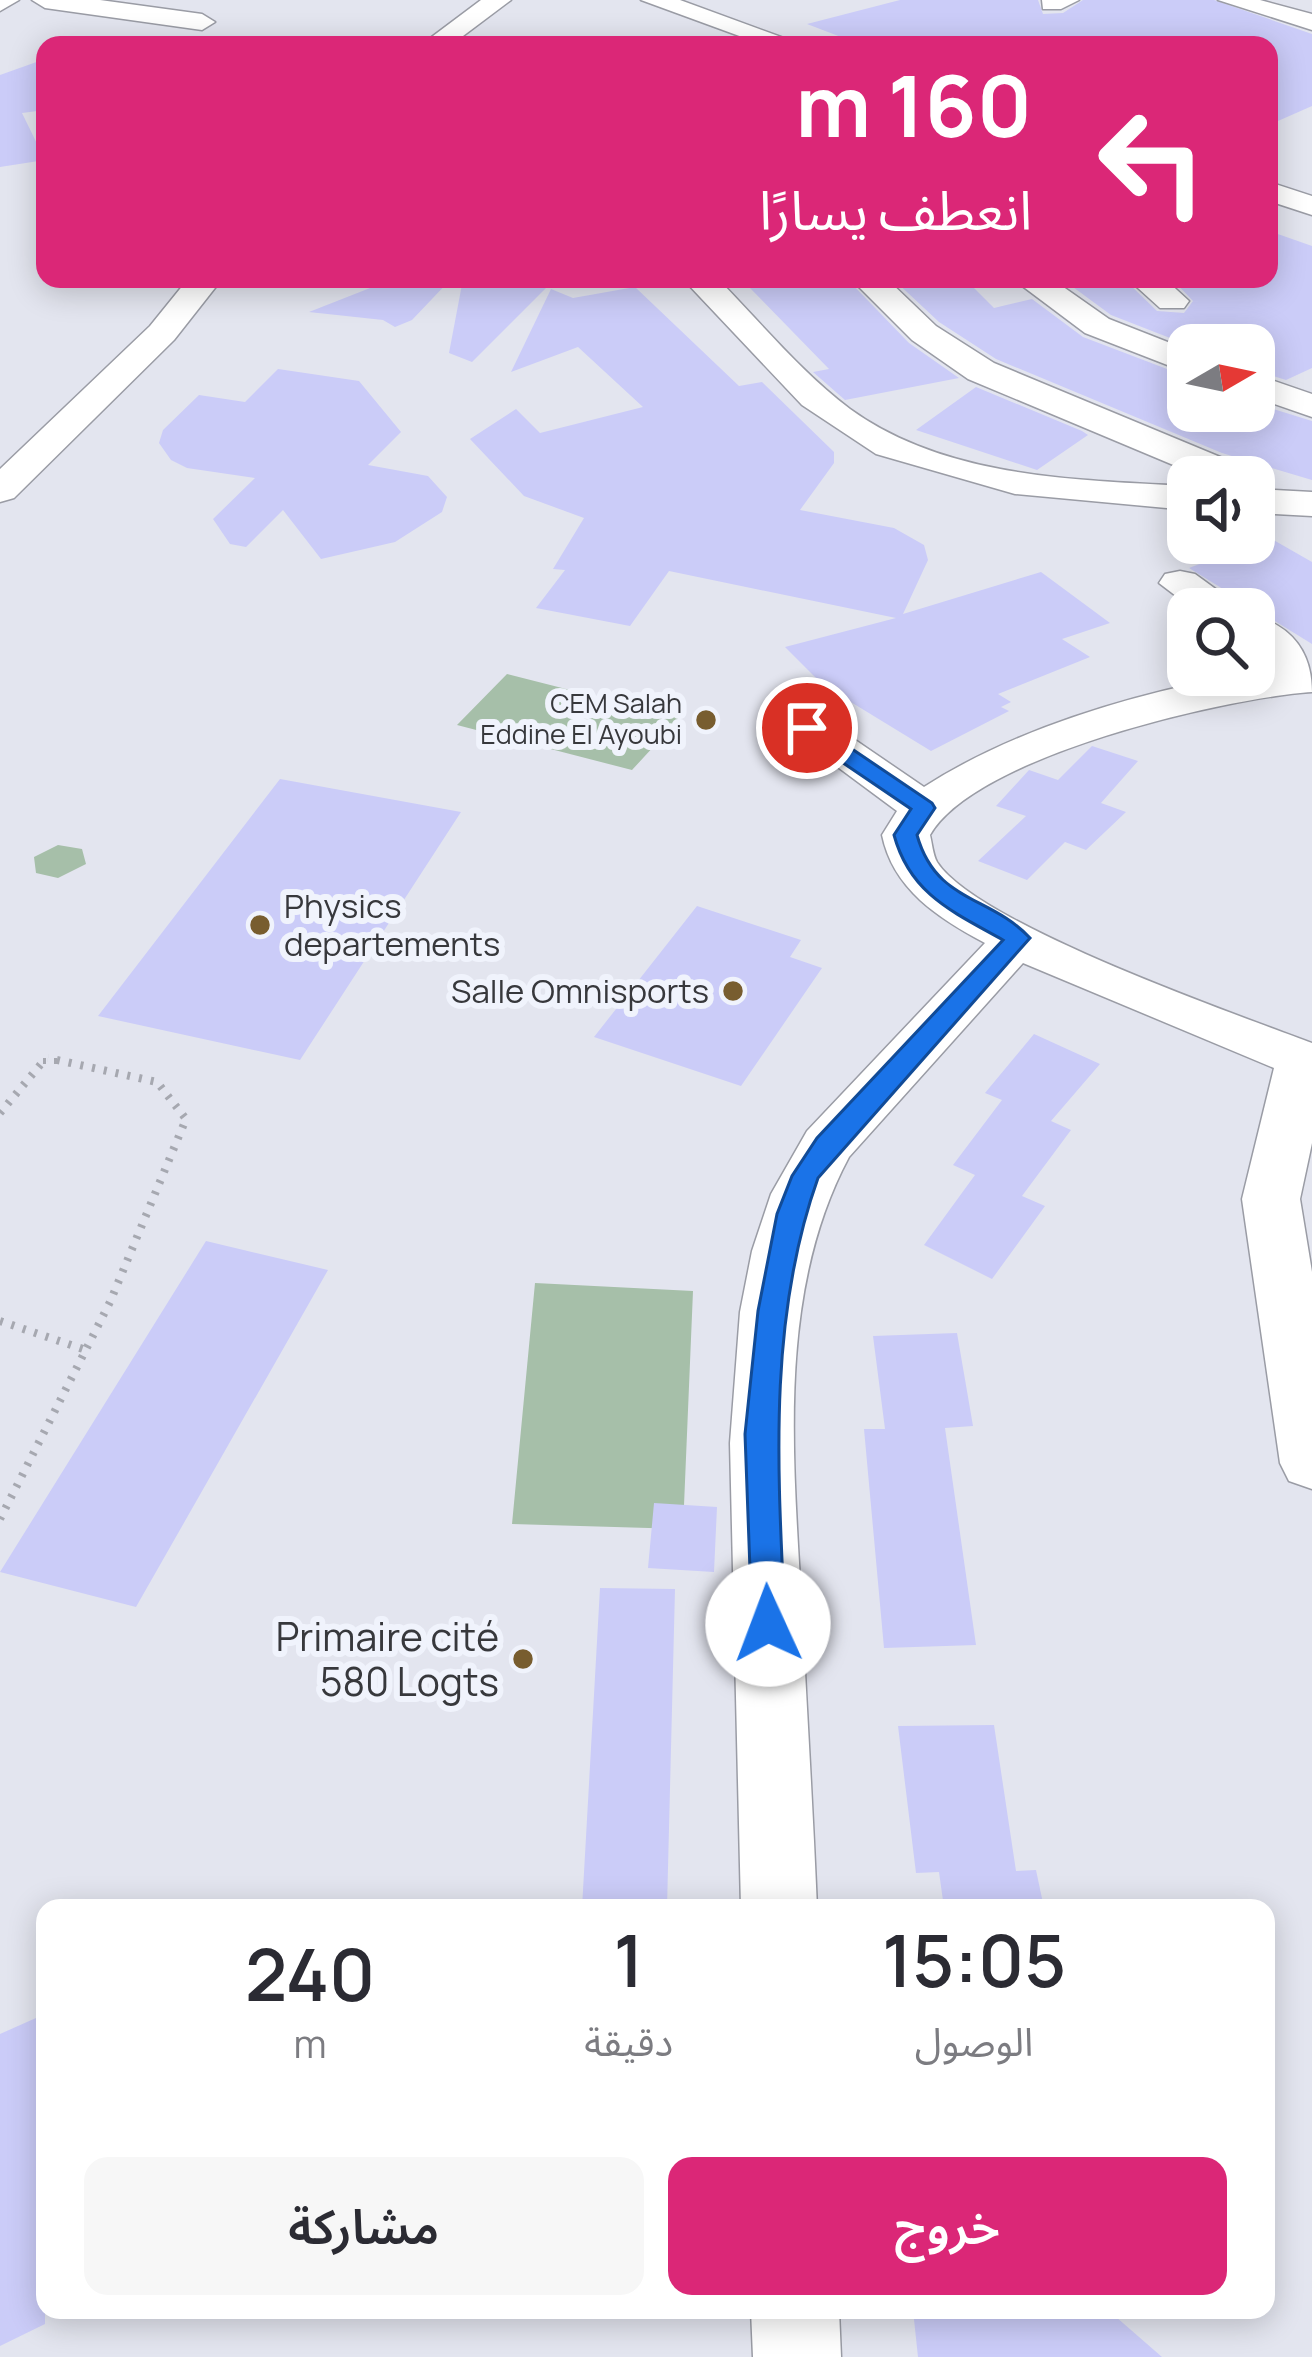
<!DOCTYPE html>
<html lang="ar">
<head>
<meta charset="utf-8">
<style>
	body { margin:0; font-family:Manrope,"Noto Sans Arabic",sans-serif; background:#f7f7f7; color:#2b2b33; direction:rtl; height:100vh; display:flex; flex-direction:column; font-size:45px; white-space:nowrap }
	* { box-sizing:border-box; margin:0 }
	p { font-size:39px; color:#7c7c81 }
	.icon { flex:none; width:66px; height:66px; fill:none; stroke:currentColor; stroke-width:2; stroke-linecap:round; stroke-linejoin:round }
	.map { position:relative; flex:1; overflow:hidden; direction:ltr }
	.drawer { position:absolute; left:36px; top:1899px; width:1239px; height:420px; display:flex; flex-direction:column; background:#fff; border-radius:24px; box-shadow:0 6px 30px #0003; direction:rtl }
	.drawer>* { flex:none }
	.top-card { position:absolute; left:36px; top:36px; width:1242px; height:252px; border-radius:24px; box-shadow:0 6px 30px #0003; direction:rtl; background:#db2777; color:#fff; overflow:hidden }
	.needle { width:78px; rotate:81deg }
	.fabs { position:absolute; left:1167px; top:324px; display:grid; gap:24px }
	.fabs a { display:grid; place-items:center; width:108px; height:108px; border-radius:24px; background:#fff; box-shadow:0 6px 30px #0003; font-size:60px }
	.pin { position:absolute; display:grid; place-items:center; width:102px; height:102px; color:#fff; margin:-51px; border:6px solid #fff; border-radius:50%; box-shadow:0 3px 12px #0007 }
	.me { position:absolute; width:132px; margin:-66px; rotate:358deg; stroke-linejoin:round; filter:drop-shadow(0 0 9px #0008) }
	.turn { display:flex; align-items:center; gap:42px; height:252px; padding:0 48px; font-size:54px }
	.turn .icon { width:156px; height:156px; stroke-width:2.5 }
	.turn b { display:block; font-size:84px; line-height:102px }
	.eta { display:flex; justify-content:space-evenly; align-items:center; height:204px; text-align:center }
	.eta b { font-size:72px; font-weight:600; line-height:84px }
	.action { display:flex; gap:24px; margin-top:auto; padding:24px 48px }
	.action a { flex:1; height:138px; border-radius:24px; background:#db2777; color:#fff; font-size:48px; font-weight:600; line-height:138px; text-align:center }
	.action a+a { background:#f7f7f7; color:#2b2b33 }
	.map>svg:first-child { display:block }
	.green { fill:#a6bfa9 }
	.building { fill:#cbccf8 }
	.lines { fill:none; stroke-linecap:round; stroke-linejoin:round }
	.minor-casing { stroke:#9a9ca5; stroke-width:3 }
	.path-far1 { stroke:#a6a8b0; stroke-width:6; stroke-dasharray:3 8; stroke-linecap:butt }
	.path { stroke:#a6a8b0; stroke-width:8; stroke-dasharray:3 9; stroke-linecap:butt }
	.minor { fill:#fff; fill-rule:evenodd }
	.route { fill:#1a73e8; stroke:#114b97; stroke-width:3 }
	.poi-dot { fill:#785d2f; stroke:#f0f3fc; stroke-width:4.5 }
	.labels { text-anchor:middle; stroke-width:12; stroke-linejoin:round; paint-order:stroke }
	.far-poi-label { font-size:27px; fill:#37383c; stroke:#f0f3fc; text-anchor:end }
	.poi-label { font-size:33px; fill:#37383c; stroke:#f0f3fc; text-anchor:start }
	.near-poi-label { font-size:39px; fill:#37383c; stroke:#f0f3fc; text-anchor:end }
</style>
</head>
<body>
<div class="map">
<svg width="1312" height="2357" viewBox="0 0 1312 2357">
	<rect width="100%" height="100%" fill="#e3e5ef"/>
	<!-- green -->
	<path class="green" d="M 507,674 L 680,718 L 632,770 L 457,725 Z
		M 58,845 L 82,849 L 86,864 L 58,878 L 36,873 L 34,857 Z
		M 535,1283 L 693,1291 L 683,1529 L 512,1524 Z"/>
	<!-- building -->
	<path class="building" d="M 900,0 L 1038,0 L 1043,14 L 1063,13 L 1083,0 L 1214,0 L 1312,34 L 1312,106 L 1269,125 L 1269,45 L 862,45 L 807,24 Z
		M 45,59 L 45,110 L 22,113 L 45,160 L 0,167 L 0,75 Z
		M 1269,231 L 1312,246 L 1312,368 L 1286,380 L 1254,370 L 1254,345 L 1188,345 L 1111,315 L 1062,279 L 1124,279 L 1157,311 L 1184,313 L 1193,301 L 1172,279 L 1269,279 Z
		M 393,279 L 451,279 L 412,320 L 395,327 L 383,320 L 309,312 Z
		M 463,279 L 555,279 L 472,362 L 449,353 Z
		M 804,279 L 847,279 L 909,343 L 959,378 L 845,400 L 813,372 L 829,369 L 750,288 Z
		M 893,279 L 965,279 L 994,308 L 1032,299 L 1083,337 L 1188,377 L 1188,411 L 1254,411 L 1254,403 L 1312,421 L 1312,480 L 1222,453 L 996,359 L 939,322 Z
		M 635,287 L 739,386 L 762,382 L 834,452 L 834,463 L 800,510 L 894,528 L 924,545 L 928,560 L 903,614 L 1041,572 L 1110,623 L 1062,639 L 1090,657 L 998,694 L 1011,702 L 1001,707 L 1009,711 L 931,751 L 841,696 L 835,697 L 785,647 L 896,618 L 669,571 L 630,626 L 536,608 L 565,570 L 553,569 L 584,518 L 524,496 L 470,439 L 516,409 L 540,433 L 643,407 L 578,347 L 511,372 L 551,289 L 573,298 Z
		M 278,369 L 359,381 L 401,432 L 368,465 L 428,476 L 447,497 L 442,512 L 395,542 L 321,559 L 283,510 L 246,547 L 230,544 L 213,519 L 255,478 L 187,468 L 171,460 L 159,443 L 163,430 L 199,395 L 245,402 Z
		M 976,387 L 1082,431 L 1088,435 L 1037,470 L 916,430 Z
		M 1254,529 L 1312,562 L 1312,644 L 1189,568 L 1254,543 Z
		M 1092,746 L 1138,761 L 1101,803 L 1126,812 L 1086,850 L 1065,842 L 1027,880 L 978,861 L 1026,816 L 996,806 L 1029,770 L 1058,780 Z
		M 280,779 L 461,812 L 300,1060 L 98,1016 Z
		M 697,906 L 801,940 L 790,957 L 822,968 L 741,1086 L 594,1037 Z
		M 1034,1034 L 1100,1064 L 1051,1121 L 1071,1130 L 1022,1196 L 1045,1206 L 992,1279 L 924,1245 L 975,1175 L 953,1165 L 1002,1100 L 985,1093 Z
		M 206,1241 L 328,1270 L 136,1607 L 0,1572 Z
		M 957,1333 L 973,1426 L 945,1428 L 976,1645 L 884,1648 L 864,1429 L 885,1429 L 873,1336 Z
		M 654,1503 L 717,1507 L 714,1572 L 648,1568 Z
		M 600,1588 L 675,1589 L 667,1908 L 582,1908 Z
		M 994,1725 L 1016,1871 L 1036,1870 L 1044,1908 L 944,1908 L 939,1872 L 916,1873 L 898,1726 Z
		M 45,2014 L 45,2324 L 0,2346 L 0,2034 Z
		M 913,2310 L 1108,2310 L 1162,2357 L 918,2357 Z"/>
	<g class="lines">
		<defs>
			<path id="minor" d="M 0,0 L 19,0 L 0,11 Z
				M 32,0 L 100,0 L 202,14 L 215,22 L 202,30 L 45,8 Z
				M 481,0 L 511,0 L 451,45 L 421,45 Z
				M 641,0 L 680,0 L 803,45 L 764,45 Z
				M 1042,0 L 1079,0 L 1061,9 L 1043,9 Z
				M 1218,0 L 1260,0 L 1312,14 L 1312,30 Z
				M 1269,182 L 1312,196 L 1312,215 L 1269,201 Z
				M 188,279 L 222,279 L 174,340 L 14,498 L 0,502 L 0,469 L 150,326 Z
				M 683,279 L 718,279 C 761,323 801,372 850,409 C 945,478 1075,480 1188,486 L 1188,510 L 1015,494 L 876,454 L 802,405 Z
				M 851,279 L 887,279 L 936,326 L 994,363 L 1249,469 L 1254,477 L 1202,477 L 968,379 L 912,340 Z
				M 1013,279 L 1052,279 L 1109,319 L 1188,350 L 1188,373 L 1085,333 Z
				M 1128,279 L 1165,279 L 1189,301 L 1184,308 L 1160,308 Z
				M 1254,374 L 1312,394 L 1312,417 L 1254,397 Z
				M 1254,489 L 1312,492 L 1312,516 L 1254,513 Z
				M 1180,571 L 1195,574 L 1243,609 L 1193,609 L 1159,583 L 1165,574 Z
				M 1254,616 C 1293,626 1312,654 1312,692 C 1224,698 975,756 930,835 C 932,843 933,855 937,862 C 977,924 1235,1014 1312,1043 L 1312,1143 L 1300,1199 L 1312,1272 L 1312,1489 L 1289,1481 L 1280,1463 L 1242,1199 L 1274,1068 L 1023,963 L 849,1157 C 775,1295 794,1463 802,1615 C 807,1713 813,1810 817,1908 L 741,1908 L 730,1443 L 740,1312 L 752,1251 L 771,1194 L 807,1131 L 985,943 C 938,918 893,889 882,835 L 897,811 L 785,728 L 791,718 L 823,718 L 924,787 C 1025,722 1157,688 1269,669 L 1254,647 Z
				M 751,2310 L 839,2310 L 841,2357 L 753,2357 Z"/>
		</defs>
		<!-- minor casing -->
		<use href="#minor" class="minor-casing"/>
		<!-- path-far1 -->
		<path class="path-far1" d="M 43,1061 L 62,1061"/>
		<!-- path -->
		<path class="path" d="M 0,1113 L 46,1058
			M 0,1321 L 86,1350
			M 0,1519 L 110,1302 L 186,1119 L 157,1082 L 48,1058"/>
		<!-- minor -->
		<use href="#minor" class="minor"/>
	</g>
	<!-- route -->
	<path class="route" d="M 799,724 L 815,724 L 932,803 L 935,808 L 917,835 C 936,903 990,895 1030,938 L 818,1178 C 767,1321 778,1474 785,1624 L 780,1634 L 757,1634 L 752,1624 L 745,1434 L 758,1311 L 777,1214 L 792,1176 L 817,1138 L 1003,940 C 953,912 910,894 894,835 L 911,809 L 799,733 Z"/>
	<!-- markers -->
	<g class="poi-dot">
		<circle cx="706" cy="720" r="12"/>
		<circle cx="260" cy="925" r="12"/>
		<circle cx="733" cy="991" r="12"/>
		<circle cx="523" cy="1659" r="12"/>
	</g>
	<g class="labels">
		<!-- far-poi labels -->
		<g class="far-poi-label">
			<text x="682" y="713">CEM Salah<tspan x="682" dy="31">Eddine El Ayoubi</tspan></text>
		</g>
		<!-- poi labels -->
		<g class="poi-label">
			<text x="284" y="918">Physics<tspan x="284" dy="38">departements</tspan></text>
			<text x="709" y="1003" text-anchor="end">Salle Omnisports</text>
		</g>
		<!-- near-poi labels -->
		<g class="near-poi-label">
			<text x="499" y="1651">Primaire cité<tspan x="499" dy="45">580 Logts</tspan></text>
		</g>
	</g>
</svg>
<div class="fabs">
<a><svg class="needle" viewBox="-14 -14 28 28"><path d="M0-13l5 13h-10z" fill="#e53935"/><path d="M0 13l5-13h-10z" fill="#7c7c81"/></svg></a>
<a><svg class="icon" aria-label="sound" viewBox="0 0 24 24"><path d="M4 9h4l5-4v14l-5-4H4zM17 9q2 3 0 6"/></svg></a>
<a><svg class="icon" aria-label="search" viewBox="0 0 24 24"><circle cx="10" cy="10" r="6"/><path d="M15 15l6 6"/></svg></a>
</div>
<div class="pin" style="left:807px;top:728px;background:#d93025"><svg class="icon" aria-label="arrive" viewBox="0 0 24 24"><path d="M6 21V4h12l-3 4 3 4H6"/></svg></div>
<svg class="me" style="left:768px;top:1624px" viewBox="-20 -20 40 40"><circle r="19" fill="#fff"/><path d="M0-13L10 11 0 6-10 11z" fill="#1a73e8"/></svg>
<div class="top-card">
<div class="turn"><svg class="icon" aria-label="left" viewBox="0 0 24 24"><path d="M17 20v-9H6M10 6l-5 5 5 5"/></svg><div><b>160 m</b>انعطف يسارًا</div></div>
</div>
<section class="drawer">
<div class="eta">
<div><b>15:05</b><p>الوصول</p></div>
<div><b>1</b><p>دقيقة</p></div>
<div><b>240</b><p>m</p></div>
</div>
<div class="action"><a>خروج</a><a>مشاركة</a></div>
</section>
</div>
</body>
</html>
